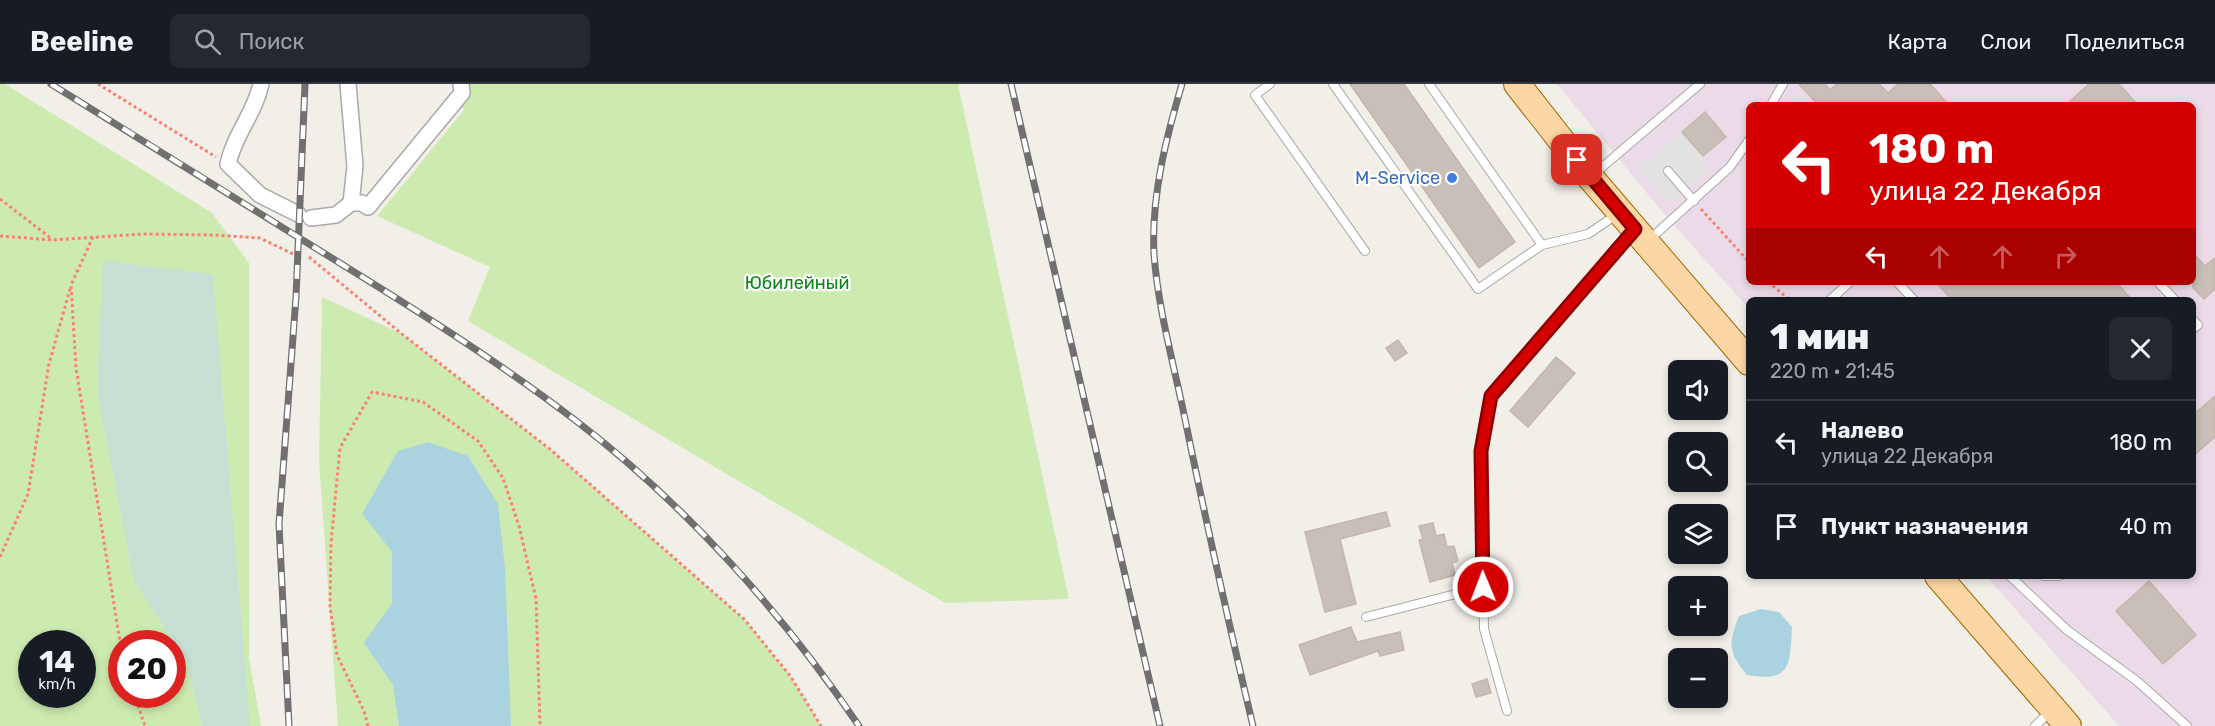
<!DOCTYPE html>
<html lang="ru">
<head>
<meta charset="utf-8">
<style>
	body { margin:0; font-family:Rubik,sans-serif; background:#242831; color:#f1f3f6; height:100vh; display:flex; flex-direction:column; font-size:22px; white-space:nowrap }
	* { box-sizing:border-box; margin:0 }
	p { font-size:20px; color:#9ea1a6 }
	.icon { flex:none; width:33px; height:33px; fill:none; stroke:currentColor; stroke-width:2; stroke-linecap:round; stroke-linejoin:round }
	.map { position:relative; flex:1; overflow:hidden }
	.drawer { position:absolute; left:1746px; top:213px; width:450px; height:282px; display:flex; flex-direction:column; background:#171b24; border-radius:9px; box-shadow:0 3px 9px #0003 }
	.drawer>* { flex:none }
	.guide { position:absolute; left:1746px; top:18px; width:450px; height:183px; border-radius:9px; box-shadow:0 3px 9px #0003; background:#d40000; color:#fff; overflow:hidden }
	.controls { position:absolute; left:1668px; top:276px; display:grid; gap:12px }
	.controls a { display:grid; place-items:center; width:60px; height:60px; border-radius:9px; background:#171b24; box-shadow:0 3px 9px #0003; font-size:30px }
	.speed { position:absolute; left:18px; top:546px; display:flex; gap:12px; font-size:30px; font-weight:700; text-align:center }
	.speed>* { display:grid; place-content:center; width:78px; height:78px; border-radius:50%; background:#171b24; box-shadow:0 3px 9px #0003; line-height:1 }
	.speed small { font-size:15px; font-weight:400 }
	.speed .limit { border:9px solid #d22; background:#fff; color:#111 }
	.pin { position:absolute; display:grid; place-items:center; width:51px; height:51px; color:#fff; margin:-26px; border-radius:12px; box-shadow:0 3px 9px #0006 }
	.me { position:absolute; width:66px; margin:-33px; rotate:359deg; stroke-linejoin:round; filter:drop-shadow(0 0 4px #0008) }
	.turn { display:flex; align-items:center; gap:21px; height:126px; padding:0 24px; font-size:27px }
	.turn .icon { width:78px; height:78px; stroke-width:2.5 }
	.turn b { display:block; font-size:42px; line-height:51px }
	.lanes { display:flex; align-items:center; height:57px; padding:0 24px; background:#0003; justify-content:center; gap:30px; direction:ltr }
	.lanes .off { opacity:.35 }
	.round { display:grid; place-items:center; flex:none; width:63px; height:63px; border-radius:9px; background:#242831 }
	.head { display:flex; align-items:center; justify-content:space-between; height:102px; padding:0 24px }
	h1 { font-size:36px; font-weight:800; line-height:45px }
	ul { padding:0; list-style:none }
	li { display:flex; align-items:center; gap:18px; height:84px; padding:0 24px; border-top:2px solid #363941 }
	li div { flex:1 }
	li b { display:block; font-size:22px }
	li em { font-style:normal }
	header { display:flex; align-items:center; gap:36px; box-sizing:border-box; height:84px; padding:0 30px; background:#171b24; border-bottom:2px solid #363941 }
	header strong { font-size:28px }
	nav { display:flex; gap:33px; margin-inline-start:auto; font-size:21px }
	.search { width:420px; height:54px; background:#242831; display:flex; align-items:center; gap:15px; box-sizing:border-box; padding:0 21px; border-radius:9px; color:#9ea1a6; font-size:22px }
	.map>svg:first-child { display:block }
	.industrial { fill:#ebdbe8; fill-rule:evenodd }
	.grass { fill:#cdebb0; fill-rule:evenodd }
	.wetland { fill:#c6e0d4 }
	.parking { fill:#e2e2e2 }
	.water { fill:#aad3df }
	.building { fill:#c7bfb8; stroke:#c4b6ab; stroke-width:1.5 }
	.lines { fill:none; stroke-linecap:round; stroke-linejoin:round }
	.lane-casing { stroke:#a9a9a9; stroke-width:10 }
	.street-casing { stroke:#a9a9a9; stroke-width:18 }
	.primary-casing { stroke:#a06b00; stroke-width:28 }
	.path { stroke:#fa8072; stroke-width:3; stroke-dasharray:3 3; stroke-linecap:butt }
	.lane { stroke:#fff; stroke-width:8 }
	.street { stroke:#fff; stroke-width:15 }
	.primary { stroke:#fcd6a4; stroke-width:26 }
	.rail-casing { stroke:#707070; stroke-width:7 }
	.rail { stroke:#fff; stroke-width:4.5; stroke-dasharray:14; stroke-linecap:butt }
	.route-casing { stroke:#8a0000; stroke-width:15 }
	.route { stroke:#d40000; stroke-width:10 }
	.shop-dot { fill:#3f7fe0; stroke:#fff; stroke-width:2 }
	.labels { text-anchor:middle; stroke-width:4.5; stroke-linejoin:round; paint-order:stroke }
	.shop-label { font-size:18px; fill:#366cbe; stroke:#fff; text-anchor:end }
	.park-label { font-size:18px; fill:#0c8416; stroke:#fff }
</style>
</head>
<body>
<header>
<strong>Beeline</strong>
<div class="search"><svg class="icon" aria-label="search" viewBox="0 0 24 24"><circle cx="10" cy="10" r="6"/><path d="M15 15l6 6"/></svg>Поиск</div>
<nav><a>Карта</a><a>Слои</a><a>Поделиться</a></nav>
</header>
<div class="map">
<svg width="2215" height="642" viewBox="0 0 2215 642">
	<rect width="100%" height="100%" fill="#f2efe9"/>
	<!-- industrial -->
	<path class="industrial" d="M 1557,0 L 2215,0 L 2215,642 L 2119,642 L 1986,492 L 2193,492 L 2193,216 L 1749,216 L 1749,225 L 1665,131 ZM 1749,21 L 2193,21 L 2193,198 L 1749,198 Z"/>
	<!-- grass -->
	<path class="grass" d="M 0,0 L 5,0 L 212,129 L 249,179 L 249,574 L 261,642 L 0,642 ZM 32,560 L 82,560 L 82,610 L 32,610 ZM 122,560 L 172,560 L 172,610 L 122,610 Z
		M 451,0 L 958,0 L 1069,515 L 945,519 L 468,237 L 490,183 L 377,132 L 464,26 Z
		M 322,213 L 402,250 L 551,366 L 745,536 L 791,593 L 821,642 L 338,642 L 319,378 Z"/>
	<!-- wetland -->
	<path class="wetland" d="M 103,177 L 213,190 L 250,642 L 202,642 L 187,578 L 134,497 L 97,308 Z"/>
	<!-- parking -->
	<path class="parking" d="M 1681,49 L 1711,85 L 1669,120 L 1639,84 Z"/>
	<!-- water -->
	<path class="water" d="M 428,358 L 468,372 L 498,420 L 505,484 L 511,642 L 399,642 L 393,601 L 364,559 L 392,519 L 392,468 L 362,430 L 398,367 Z
		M 1761,525 L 1779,528 L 1792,543 C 1790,580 1792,599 1747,591 C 1728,568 1728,560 1739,532 Z"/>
	<!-- building -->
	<path class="building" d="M 1350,0 L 1404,0 L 1515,158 L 1479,184 Z
		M 1799,0 L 1825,0 L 1830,6 L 1837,0 L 1879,0 L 1888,9 L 1898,0 L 1930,0 L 1949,21 L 1818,21 Z
		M 2089,0 L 2119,0 L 2138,21 L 2066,21 Z
		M 1705,28 L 1726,53 L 1703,72 L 1682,48 Z
		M 2193,169 L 2205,182 L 2215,174 L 2215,205 L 2204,215 L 2193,204 Z
		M 1936,198 L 2116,198 L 2132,216 L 1952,216 Z
		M 1398,256 L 1407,269 L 1395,277 L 1386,264 Z
		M 1556,273 L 1575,289 L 1528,343 L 1510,327 Z
		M 2215,312 L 2215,353 L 2193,372 L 2193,331 Z
		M 1386,428 L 1390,442 L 1340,455 L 1356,520 L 1325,528 L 1305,448 Z
		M 1433,439 L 1436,452 L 1444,450 L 1447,463 L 1454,462 L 1458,477 L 1452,479 L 1455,491 L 1430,498 L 1419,456 L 1423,455 L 1419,442 Z
		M 2149,497 L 2196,551 L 2163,580 L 2116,527 Z
		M 1351,543 L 1357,558 L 1400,548 L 1404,566 L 1380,572 L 1378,567 L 1310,591 L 1299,561 Z
		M 1487,595 L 1491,609 L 1476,613 L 1472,600 Z"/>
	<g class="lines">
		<defs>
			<path id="lane" d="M 1270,0 L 1255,11 L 1365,167
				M 1333,0 L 1478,205 L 1542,161 L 1588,150 L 1616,131
				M 1429,0 L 1542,161
				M 1771,21 L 1783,0
				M 1668,87 L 1694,117
				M 1594,90 L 1700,0
				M 1649,156 L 1730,83 L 1749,56
				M 1897,198 L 1914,216
				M 2158,198 L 2175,216
				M 1830,216 L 1850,198
				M 2193,236 L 2198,241 L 2193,245
				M 2010,492 L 2067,546 L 2137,597 L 2187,642
				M 2043,492 L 2060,492
				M 1366,533 L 1483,503
				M 1507,627 L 1484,545 L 1481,367 L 1491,312 L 1632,148
				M 2035,642 L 2050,628"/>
			<path id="street" d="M 261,0 C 255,29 234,51 228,80 L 260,111 L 298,130
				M 348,0 L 355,82 L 351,119
				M 311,134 L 336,131 L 351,119 L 362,119 L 368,123 L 462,9 L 461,0"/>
			<path id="primary" d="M 1517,0 L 1590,93 L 1749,278
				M 1938,492 L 2068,642"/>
		</defs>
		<!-- lane casing -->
		<use href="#lane" class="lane-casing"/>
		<!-- street casing -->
		<use href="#street" class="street-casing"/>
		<!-- primary casing -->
		<use href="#primary" class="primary-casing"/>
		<!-- path -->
		<path class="path" d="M 98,0 L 216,73
			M 0,115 L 52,155
			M 1701,125 L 1749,178
			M 0,152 L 53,156 L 143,150 L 214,151 L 260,154 L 295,171
			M 93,153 L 71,201 L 76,284 L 122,570
			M 309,173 L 402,250 L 551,366 L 745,536 L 791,593 L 821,642
			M 1768,198 L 1790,216
			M 0,473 L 28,410 L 49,280 L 70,205
			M 134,610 L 145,642
			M 368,642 L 364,627 L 337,571 L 330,522 L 331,459 L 340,364 L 372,308 L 423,318 L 478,357 L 503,394 L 519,442 L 536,515 L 540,642"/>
		<!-- lane -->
		<use href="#lane" class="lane"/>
		<!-- street -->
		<use href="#street" class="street"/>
		<!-- primary -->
		<use href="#primary" class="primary"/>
		<defs>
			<path id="rail" d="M 51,0 C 142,56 232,112 322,168 C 408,221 495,275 575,336 C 685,420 782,528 859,642
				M 1011,0 L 1160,642
				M 1182,0 C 1166,54 1151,113 1154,170 C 1158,225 1174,281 1185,335 C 1206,438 1229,540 1253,642
				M 289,642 L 279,440 L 296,213 L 305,0"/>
		</defs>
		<!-- rail casing -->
		<use href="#rail" class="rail-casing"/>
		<!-- rail -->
		<use href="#rail" class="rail"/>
	</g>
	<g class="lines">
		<defs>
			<path id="route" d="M 1483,503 L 1481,367 L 1491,312 L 1635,145 L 1577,76"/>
		</defs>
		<!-- route casing -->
		<use href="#route" class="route-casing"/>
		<!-- route -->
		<use href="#route" class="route"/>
	</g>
	<!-- markers -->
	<circle class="shop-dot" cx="1452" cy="94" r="6"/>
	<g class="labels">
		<!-- shop labels -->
		<g class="shop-label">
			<text x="1440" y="100">M-Service</text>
		</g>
		<!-- park labels -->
		<g class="park-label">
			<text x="797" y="205">Юбилейный</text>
		</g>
	</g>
</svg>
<div class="controls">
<a><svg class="icon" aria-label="sound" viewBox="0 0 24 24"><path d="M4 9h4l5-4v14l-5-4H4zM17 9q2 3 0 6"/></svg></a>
<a><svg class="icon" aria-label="search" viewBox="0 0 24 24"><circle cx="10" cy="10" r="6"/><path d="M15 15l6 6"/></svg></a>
<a><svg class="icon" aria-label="layers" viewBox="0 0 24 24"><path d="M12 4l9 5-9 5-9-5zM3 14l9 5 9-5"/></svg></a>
<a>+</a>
<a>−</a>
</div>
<div class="speed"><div>14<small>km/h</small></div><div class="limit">20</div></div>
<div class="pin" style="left:1577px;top:76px;background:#d93025"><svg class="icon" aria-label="arrive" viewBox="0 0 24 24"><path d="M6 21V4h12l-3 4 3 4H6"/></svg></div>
<svg class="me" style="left:1483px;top:503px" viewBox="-20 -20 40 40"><circle r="17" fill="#d40000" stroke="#fff" stroke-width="3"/><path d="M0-11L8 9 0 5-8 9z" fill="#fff"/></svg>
<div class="guide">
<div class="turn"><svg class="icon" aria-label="left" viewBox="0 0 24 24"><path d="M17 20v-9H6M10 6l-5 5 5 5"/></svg><div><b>180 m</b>улица 22 Декабря</div></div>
<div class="lanes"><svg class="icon" aria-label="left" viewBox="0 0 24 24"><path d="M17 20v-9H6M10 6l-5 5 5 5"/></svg><svg class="icon off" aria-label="ahead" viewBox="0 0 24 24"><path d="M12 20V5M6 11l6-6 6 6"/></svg><svg class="icon off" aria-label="ahead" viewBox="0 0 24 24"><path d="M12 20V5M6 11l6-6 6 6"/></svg><svg class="icon off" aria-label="right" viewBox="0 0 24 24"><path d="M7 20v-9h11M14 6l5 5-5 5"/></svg></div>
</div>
<section class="drawer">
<div class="head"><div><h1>1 мин</h1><p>220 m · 21:45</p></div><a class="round"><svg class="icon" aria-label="close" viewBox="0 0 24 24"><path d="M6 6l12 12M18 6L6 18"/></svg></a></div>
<ul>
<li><svg class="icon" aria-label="left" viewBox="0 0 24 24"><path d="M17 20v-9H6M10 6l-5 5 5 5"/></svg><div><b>Налево</b><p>улица 22 Декабря</p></div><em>180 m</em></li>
<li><svg class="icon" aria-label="arrive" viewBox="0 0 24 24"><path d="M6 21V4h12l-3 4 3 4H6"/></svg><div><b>Пункт назначения</b></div><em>40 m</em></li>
</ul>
</section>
</div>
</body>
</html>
